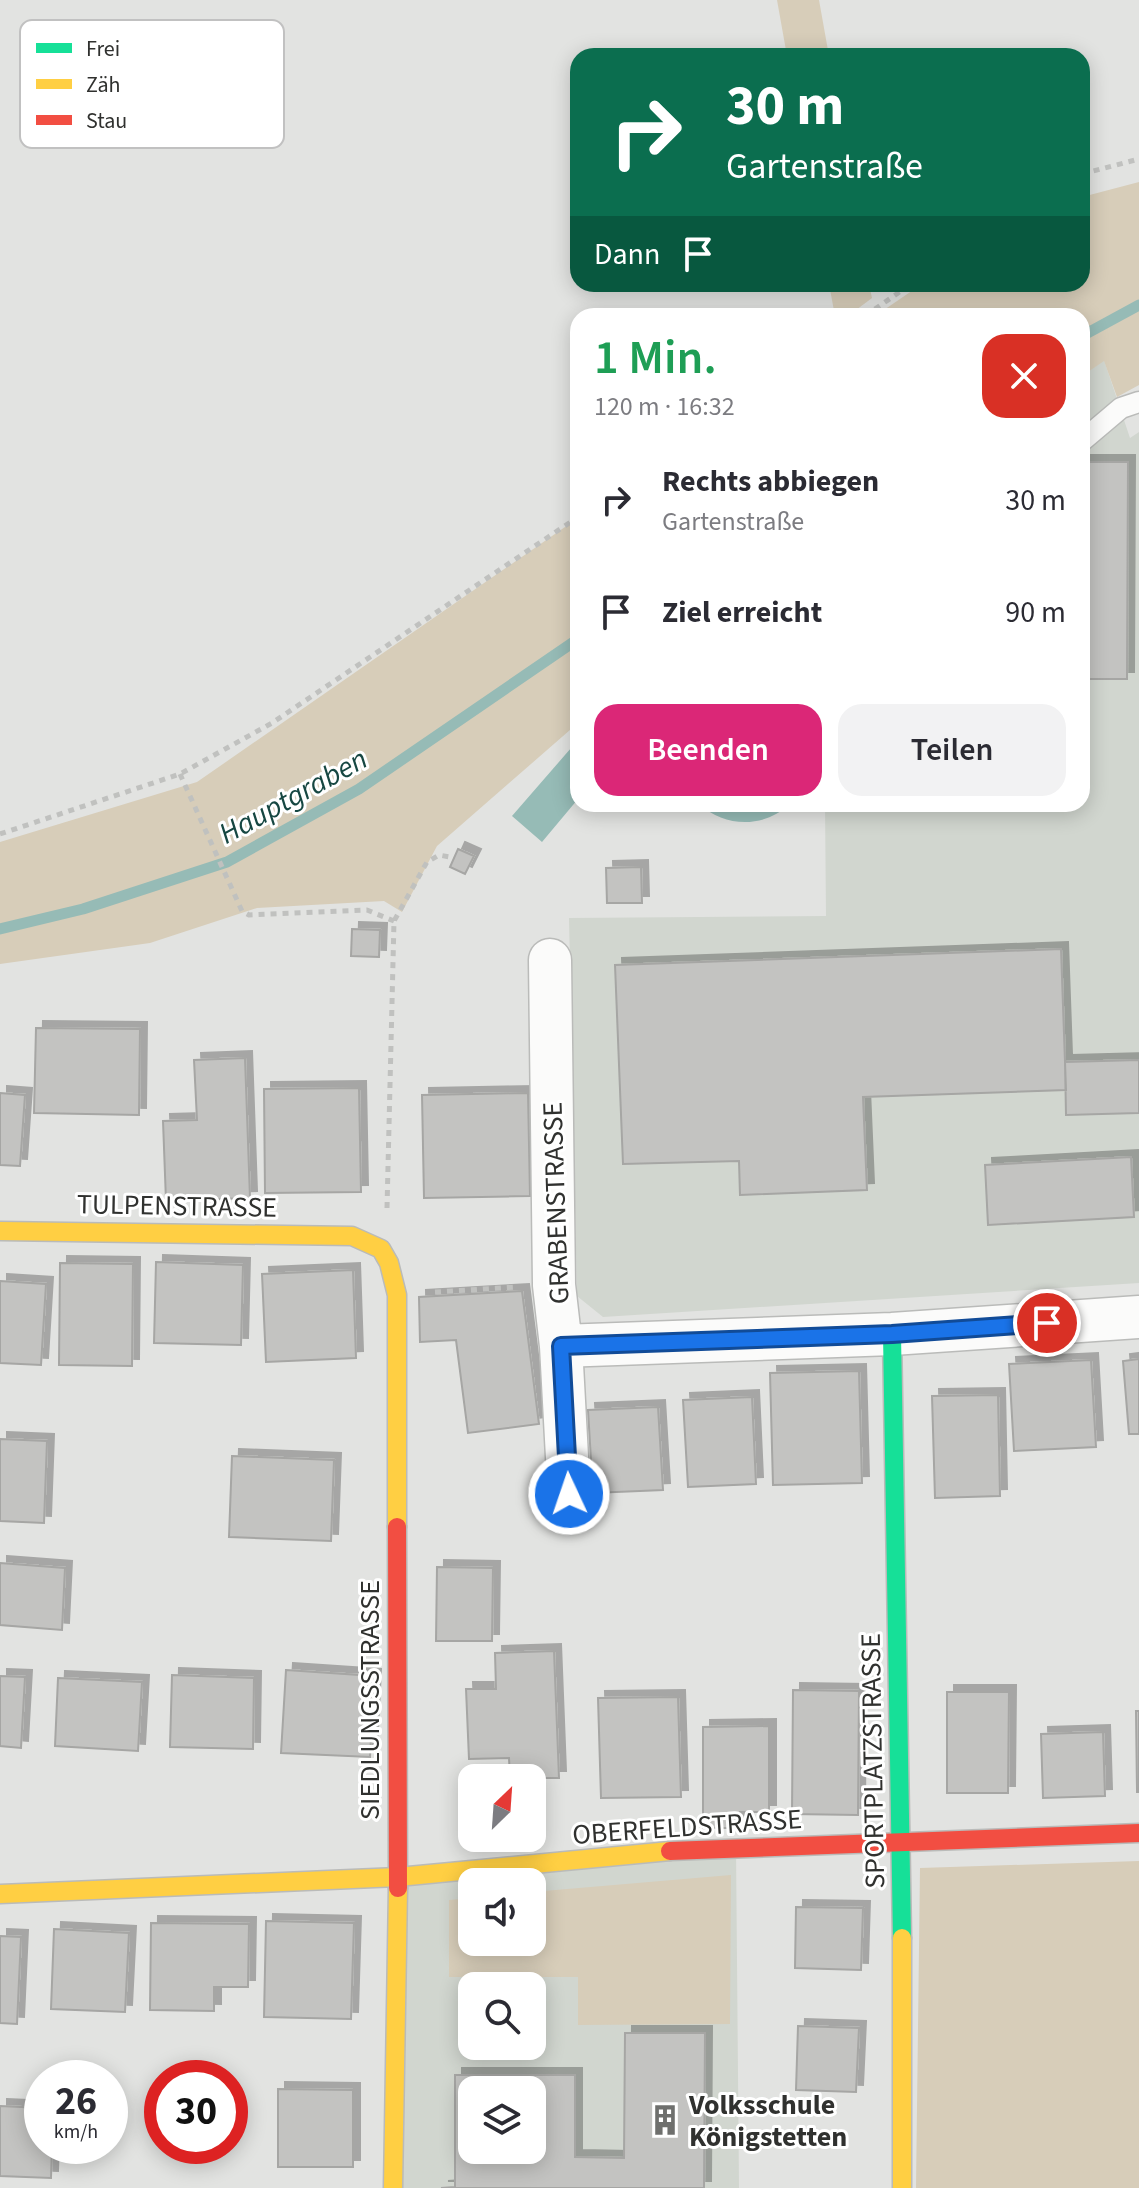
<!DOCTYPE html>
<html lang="de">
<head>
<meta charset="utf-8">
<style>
	body { margin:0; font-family:"Source Sans 3",sans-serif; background:#f2f2f3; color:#2b2b33; height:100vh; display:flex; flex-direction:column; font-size:30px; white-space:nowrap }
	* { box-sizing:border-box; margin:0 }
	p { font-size:26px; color:#7c7c81 }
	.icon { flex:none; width:44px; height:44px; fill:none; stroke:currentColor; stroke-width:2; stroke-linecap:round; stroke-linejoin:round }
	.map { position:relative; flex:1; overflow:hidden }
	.drawer { position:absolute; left:570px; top:308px; width:520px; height:504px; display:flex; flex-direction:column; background:#fff; border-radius:24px; box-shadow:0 4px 20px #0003 }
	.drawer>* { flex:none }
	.guide { position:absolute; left:570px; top:48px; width:520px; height:244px; border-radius:24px; box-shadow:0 4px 20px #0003; background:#0b6e4f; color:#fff; overflow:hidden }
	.needle { width:52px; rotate:25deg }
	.fabs { position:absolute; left:458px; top:1764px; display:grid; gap:16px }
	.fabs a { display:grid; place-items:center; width:88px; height:88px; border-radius:16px; background:#fff; box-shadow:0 4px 20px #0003; font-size:40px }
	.speed { position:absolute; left:24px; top:2060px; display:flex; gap:16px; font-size:40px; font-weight:700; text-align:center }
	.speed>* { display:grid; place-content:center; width:104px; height:104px; border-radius:50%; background:#fff; box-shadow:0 4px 20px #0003; line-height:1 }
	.speed small { font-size:20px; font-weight:400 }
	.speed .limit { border:12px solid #d22; background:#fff; color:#111 }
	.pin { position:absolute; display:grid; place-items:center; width:68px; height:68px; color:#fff; margin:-34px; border:4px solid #fff; border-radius:50%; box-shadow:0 2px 8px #0007 }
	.me { position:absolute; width:88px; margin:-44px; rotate:357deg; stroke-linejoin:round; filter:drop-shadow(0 0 6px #0008) }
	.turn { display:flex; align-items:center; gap:28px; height:168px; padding:0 24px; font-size:36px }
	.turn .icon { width:104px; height:104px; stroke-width:2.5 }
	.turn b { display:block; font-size:56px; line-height:68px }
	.then { display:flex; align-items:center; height:76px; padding:0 24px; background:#0003; gap:16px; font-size:30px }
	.round { display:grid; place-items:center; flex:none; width:84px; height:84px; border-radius:24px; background:#f2f2f3 }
	.overview { display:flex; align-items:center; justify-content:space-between; height:136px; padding:0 24px }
	h1 { font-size:48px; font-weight:600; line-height:60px; color:#1e9e55 }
	.primary-button { display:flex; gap:16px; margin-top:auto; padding:16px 24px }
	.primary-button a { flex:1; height:92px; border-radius:24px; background:#db2777; color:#fff; font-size:32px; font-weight:600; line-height:92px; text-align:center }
	.primary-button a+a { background:#f2f2f3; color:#2b2b33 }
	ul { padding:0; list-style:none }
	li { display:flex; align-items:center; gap:24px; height:112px; padding:0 24px }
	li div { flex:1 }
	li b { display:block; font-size:30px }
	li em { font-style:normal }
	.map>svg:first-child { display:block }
	.built { fill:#d1d6cf; fill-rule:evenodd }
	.green { fill:#d7cdb9 }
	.water { fill:#96bbb6 }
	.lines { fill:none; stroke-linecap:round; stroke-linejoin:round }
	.stream { stroke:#96bbb6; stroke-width:11 }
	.building { fill:#c3c3c1; stroke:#a6a6a4; stroke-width:2; fill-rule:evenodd; filter:url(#shadow) }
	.lane-casing { stroke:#babbb9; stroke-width:23 }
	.street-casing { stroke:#babbb9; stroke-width:45 }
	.fast-casing { stroke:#babbb9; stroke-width:21 }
	.slow-casing { stroke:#babbb9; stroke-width:21 }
	.jam-casing { stroke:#babbb9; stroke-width:21 }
	.path { stroke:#c0c1bf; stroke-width:5; stroke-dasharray:6 6; stroke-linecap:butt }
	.lane { stroke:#fbfbfa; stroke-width:20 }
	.street { stroke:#fbfbfa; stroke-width:42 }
	.fast { stroke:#16e098; stroke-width:18 }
	.slow { stroke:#ffcf43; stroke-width:18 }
	.jam { stroke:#f24e42; stroke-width:18 }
	.route-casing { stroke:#114b97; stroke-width:20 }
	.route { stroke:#1a73e8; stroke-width:14 }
	.labels { text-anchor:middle; stroke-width:6; stroke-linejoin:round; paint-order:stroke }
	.street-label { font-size:28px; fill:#30312f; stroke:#fff }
	.poi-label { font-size:28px; font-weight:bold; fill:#30312f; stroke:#fff; text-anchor:start }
	.water-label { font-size:30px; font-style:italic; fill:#164742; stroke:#fff }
	.key { fill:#fff; stroke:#c1c1c1; stroke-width:2 }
	.key-label { font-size:22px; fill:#30312f }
</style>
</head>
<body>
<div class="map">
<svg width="1139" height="2188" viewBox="0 0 1139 2188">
	<defs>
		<filter id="shadow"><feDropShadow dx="7" dy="-7" stdDeviation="0" flood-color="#0004"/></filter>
	</defs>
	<rect width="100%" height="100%" fill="#e2e3e1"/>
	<!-- built -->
	<path class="built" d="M 1104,360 L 1130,438 L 1139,432 L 1139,1283 L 603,1317 L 577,1296 L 569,918 L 826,916 L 825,804 L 1082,804 L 1082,376 Z
		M 736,1848 L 739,2188 L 398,2188 L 398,1877 ZM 472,1882 L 532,1882 L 532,1942 L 472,1942 ZM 472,1986 L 532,1986 L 532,2046 L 472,2046 ZM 472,2090 L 532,2090 L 532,2150 L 472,2150 Z"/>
	<!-- green -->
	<path class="green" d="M 777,0 L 819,0 L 829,56 L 787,56 Z
		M 1139,182 L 1139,385 L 1117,397 L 1104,361 L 1082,376 L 1082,316 L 875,316 L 922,284 L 1082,284 L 1082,197 Z
		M 829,284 L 869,284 L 872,298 L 848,316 L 835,316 Z
		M 578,518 L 578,723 L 437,846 L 402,912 L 384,901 L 257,908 L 150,943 L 0,964 L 0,842 L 197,782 Z
		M 1139,1861 L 1139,2188 L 916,2188 L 920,1868 Z
		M 731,1875 L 730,2024 L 578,2025 L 578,1977 L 449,1977 L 449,1900 L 472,1898 L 472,1942 L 532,1942 L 532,1892 Z"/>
	<!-- water -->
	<path class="water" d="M 578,740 L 578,799 L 542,842 L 512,816 Z
		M 700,804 L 789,804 C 766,828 724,828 700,804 Z"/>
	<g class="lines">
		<!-- stream -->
		<path class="stream" d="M 1082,336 L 1139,305
			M 0,929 L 83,909 L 227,862 L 359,789 L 578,639"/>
	</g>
	<!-- building -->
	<path class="building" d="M 1082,462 L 1128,462 L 1127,679 L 1082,679 Z
		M 458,849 L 474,856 L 465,874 L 450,867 Z
		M 641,867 L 642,903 L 607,903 L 606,868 Z
		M 352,929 L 380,930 L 379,957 L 351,956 Z
		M 1061,949 L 1066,1090 L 863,1097 L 867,1190 L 740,1195 L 739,1161 L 623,1164 L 615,965 Z
		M 36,1028 L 140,1029 L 139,1115 L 34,1113 Z
		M 245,1058 L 250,1198 L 166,1201 L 163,1121 L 197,1120 L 194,1060 Z
		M 1139,1060 L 1139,1113 L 1066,1115 L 1065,1062 Z
		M 359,1088 L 361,1192 L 265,1193 L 264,1089 Z
		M 0,1093 L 25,1095 L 20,1166 L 0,1165 Z
		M 528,1093 L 530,1196 L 424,1198 L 422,1095 Z
		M 1131,1157 L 1134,1217 L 988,1225 L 985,1165 Z
		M 156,1262 L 243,1265 L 241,1345 L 154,1343 Z
		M 60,1263 L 133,1264 L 132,1366 L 59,1365 Z
		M 353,1270 L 356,1358 L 266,1362 L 262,1274 Z
		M 0,1281 L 46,1284 L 41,1365 L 0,1363 Z
		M 522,1291 L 539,1424 L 468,1433 L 456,1340 L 420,1342 L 419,1297 Z
		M 1139,1359 L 1139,1434 L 1129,1434 L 1123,1361 Z
		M 1091,1360 L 1096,1447 L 1014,1451 L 1009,1364 Z
		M 859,1371 L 862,1483 L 773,1485 L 770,1373 Z
		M 998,1395 L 1000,1496 L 935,1498 L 932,1396 Z
		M 752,1397 L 756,1484 L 688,1487 L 683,1400 Z
		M 658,1407 L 663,1490 L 593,1493 L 588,1410 Z
		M 0,1439 L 47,1441 L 44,1523 L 0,1521 Z
		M 232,1456 L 334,1460 L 331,1541 L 229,1537 Z
		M 0,1563 L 65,1568 L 62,1630 L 0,1625 Z
		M 437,1567 L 493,1568 L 492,1641 L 436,1641 Z
		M 554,1651 L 559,1778 L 510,1778 L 509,1758 L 469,1759 L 466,1689 L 496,1689 L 495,1653 Z
		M 286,1670 L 374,1676 L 370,1757 L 281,1753 Z
		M 172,1675 L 254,1678 L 253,1749 L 170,1747 Z
		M 0,1676 L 25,1677 L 21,1748 L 0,1746 Z
		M 58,1678 L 142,1682 L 138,1751 L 55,1746 Z
		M 793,1690 L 859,1691 L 858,1815 L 792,1814 Z
		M 947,1692 L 1009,1692 L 1008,1793 L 947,1793 Z
		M 678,1697 L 681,1797 L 601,1798 L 598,1698 Z
		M 1136,1711 L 1139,1711 L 1139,1792 L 1137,1792 Z
		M 769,1726 L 769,1812 L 740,1812 L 740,1828 L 703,1828 L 703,1727 Z
		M 1103,1732 L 1105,1796 L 1043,1798 L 1041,1734 Z
		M 796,1907 L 863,1908 L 861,1970 L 795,1968 Z
		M 266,1921 L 354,1923 L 351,2019 L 264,2017 Z
		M 151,1923 L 249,1924 L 248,1987 L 214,1987 L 214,2011 L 150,2010 Z
		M 54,1929 L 129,1933 L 125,2012 L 51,2009 Z
		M 0,1936 L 21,1937 L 17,2024 L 0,2023 Z
		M 798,2026 L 859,2028 L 856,2092 L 796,2090 Z
		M 625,2033 L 705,2033 L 704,2188 L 441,2188 L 455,2187 L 455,2075 L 575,2075 L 575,2157 L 624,2158 ZM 472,2090 L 532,2090 L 532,2150 L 472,2150 Z
		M 278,2089 L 353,2090 L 353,2167 L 278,2167 Z
		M 0,2106 L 42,2108 L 42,2146 L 52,2146 L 51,2178 L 0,2176 Z"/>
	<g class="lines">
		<defs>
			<path id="lane" d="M 1082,441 L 1121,408 L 1139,402"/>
			<path id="street" d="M 550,960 L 554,1285 L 561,1346 L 569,1494
				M 561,1346 L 892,1334 L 1139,1317"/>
			<path id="fast" d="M 892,1334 L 902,1938"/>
			<path id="slow" d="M 0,1231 L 352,1236 L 381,1249 L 389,1263 L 397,1295 L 397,1527
				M 0,1894 L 398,1877 L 670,1851
				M 902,1938 L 902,2188
				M 393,2188 L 398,1888"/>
			<path id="jam" d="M 397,1527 L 398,1888
				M 670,1851 L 1139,1833"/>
		</defs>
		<!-- lane casing -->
		<use href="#lane" class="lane-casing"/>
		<!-- street casing -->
		<use href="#street" class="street-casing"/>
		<!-- fast casing -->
		<use href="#fast" class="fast-casing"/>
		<!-- slow casing -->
		<use href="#slow" class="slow-casing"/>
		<!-- jam casing -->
		<use href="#jam" class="jam-casing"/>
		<!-- path -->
		<path class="path" d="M 1082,174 L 1139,159
			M 865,316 L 911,284
			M 180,774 L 242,911 L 249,915 L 367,910 L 394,921
			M 0,834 L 180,774 L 272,723 L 578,517
			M 387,1208 L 394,921 L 427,862 L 439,855 L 450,857
			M 435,1292 L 517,1287"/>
		<!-- lane -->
		<use href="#lane" class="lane"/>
		<!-- street -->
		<use href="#street" class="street"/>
		<!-- fast -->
		<use href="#fast" class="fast"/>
		<!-- slow -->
		<use href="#slow" class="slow"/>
		<!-- jam -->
		<use href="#jam" class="jam"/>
	</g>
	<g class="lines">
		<defs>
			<path id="route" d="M 569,1494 L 561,1346 L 892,1334 L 1047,1323"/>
		</defs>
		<!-- route casing -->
		<use href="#route" class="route-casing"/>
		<!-- route -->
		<use href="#route" class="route"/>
	</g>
	<!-- icons -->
	<defs>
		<symbol id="building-bare" viewBox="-9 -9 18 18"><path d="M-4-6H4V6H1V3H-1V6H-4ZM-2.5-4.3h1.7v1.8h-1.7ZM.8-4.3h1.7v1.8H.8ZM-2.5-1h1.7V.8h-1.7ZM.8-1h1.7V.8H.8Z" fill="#6e6f6d" stroke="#fff" stroke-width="2.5" paint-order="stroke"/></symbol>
	</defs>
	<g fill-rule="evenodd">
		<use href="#building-bare" x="643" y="2098" width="44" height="44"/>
	</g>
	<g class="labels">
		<!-- street labels -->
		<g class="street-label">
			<text transform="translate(555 1203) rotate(-92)" y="10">GRABENSTRASSE</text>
			<text transform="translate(177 1205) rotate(1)" y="10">TULPENSTRASSE</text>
			<text transform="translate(369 1700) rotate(-90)" y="10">SIEDLUNGSSTRASSE</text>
			<text transform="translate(872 1761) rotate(-91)" y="10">SPORTPLATZSTRASSE</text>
			<text transform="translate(687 1826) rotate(-4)" y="10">OBERFELDSTRASSE</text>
		</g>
		<!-- poi labels -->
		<g class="poi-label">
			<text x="689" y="2114">Volksschule<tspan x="689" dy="32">Königstetten</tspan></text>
		</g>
		<!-- water labels -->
		<g class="water-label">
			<text transform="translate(293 796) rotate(-29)" y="10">Hauptgraben</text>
		</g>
	</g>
	<!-- legend -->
	<rect x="20" y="20" width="264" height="128" rx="12" class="key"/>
	<rect x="36" y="43" width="36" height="10" fill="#16e098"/>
	<rect x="36" y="79" width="36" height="10" fill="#ffcf43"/>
	<rect x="36" y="115" width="36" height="10" fill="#f24e42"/>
	<g class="key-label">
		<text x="86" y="56">Frei</text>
		<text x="86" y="92">Zäh</text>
		<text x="86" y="128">Stau</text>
	</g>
</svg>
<div class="fabs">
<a><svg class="needle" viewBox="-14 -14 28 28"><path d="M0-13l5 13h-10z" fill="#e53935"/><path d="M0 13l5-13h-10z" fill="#7c7c81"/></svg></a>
<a><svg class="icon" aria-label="sound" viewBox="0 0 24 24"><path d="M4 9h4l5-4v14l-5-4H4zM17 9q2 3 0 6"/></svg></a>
<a><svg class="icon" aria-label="search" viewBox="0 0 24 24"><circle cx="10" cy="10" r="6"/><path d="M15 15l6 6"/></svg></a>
<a><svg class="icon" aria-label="layers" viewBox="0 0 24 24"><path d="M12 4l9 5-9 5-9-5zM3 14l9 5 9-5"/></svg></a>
</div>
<div class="speed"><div>26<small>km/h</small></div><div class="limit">30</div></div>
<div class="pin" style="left:1047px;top:1323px;background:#d93025"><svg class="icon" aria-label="arrive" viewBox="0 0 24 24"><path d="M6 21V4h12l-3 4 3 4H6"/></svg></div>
<svg class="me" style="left:569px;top:1494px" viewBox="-20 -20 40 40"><circle r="17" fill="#1a73e8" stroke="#fff" stroke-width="3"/><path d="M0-11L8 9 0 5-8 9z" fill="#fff"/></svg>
<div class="guide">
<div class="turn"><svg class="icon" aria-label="right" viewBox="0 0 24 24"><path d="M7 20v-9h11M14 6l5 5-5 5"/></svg><div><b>30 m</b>Gartenstraße</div></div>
<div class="then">Dann<svg class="icon" aria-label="arrive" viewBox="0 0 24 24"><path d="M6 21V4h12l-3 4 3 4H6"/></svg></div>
</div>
<section class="drawer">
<div class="overview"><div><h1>1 Min.</h1><p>120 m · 16:32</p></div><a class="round" style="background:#d93025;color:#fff"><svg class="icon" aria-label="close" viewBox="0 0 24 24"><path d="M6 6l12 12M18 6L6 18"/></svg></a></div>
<ul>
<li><svg class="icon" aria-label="right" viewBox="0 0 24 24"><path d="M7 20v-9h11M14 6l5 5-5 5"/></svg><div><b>Rechts abbiegen</b><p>Gartenstraße</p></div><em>30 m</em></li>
<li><svg class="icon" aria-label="arrive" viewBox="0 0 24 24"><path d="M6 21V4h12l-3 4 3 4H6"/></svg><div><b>Ziel erreicht</b></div><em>90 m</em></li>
</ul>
<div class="primary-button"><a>Beenden</a><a>Teilen</a></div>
</section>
</div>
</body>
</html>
